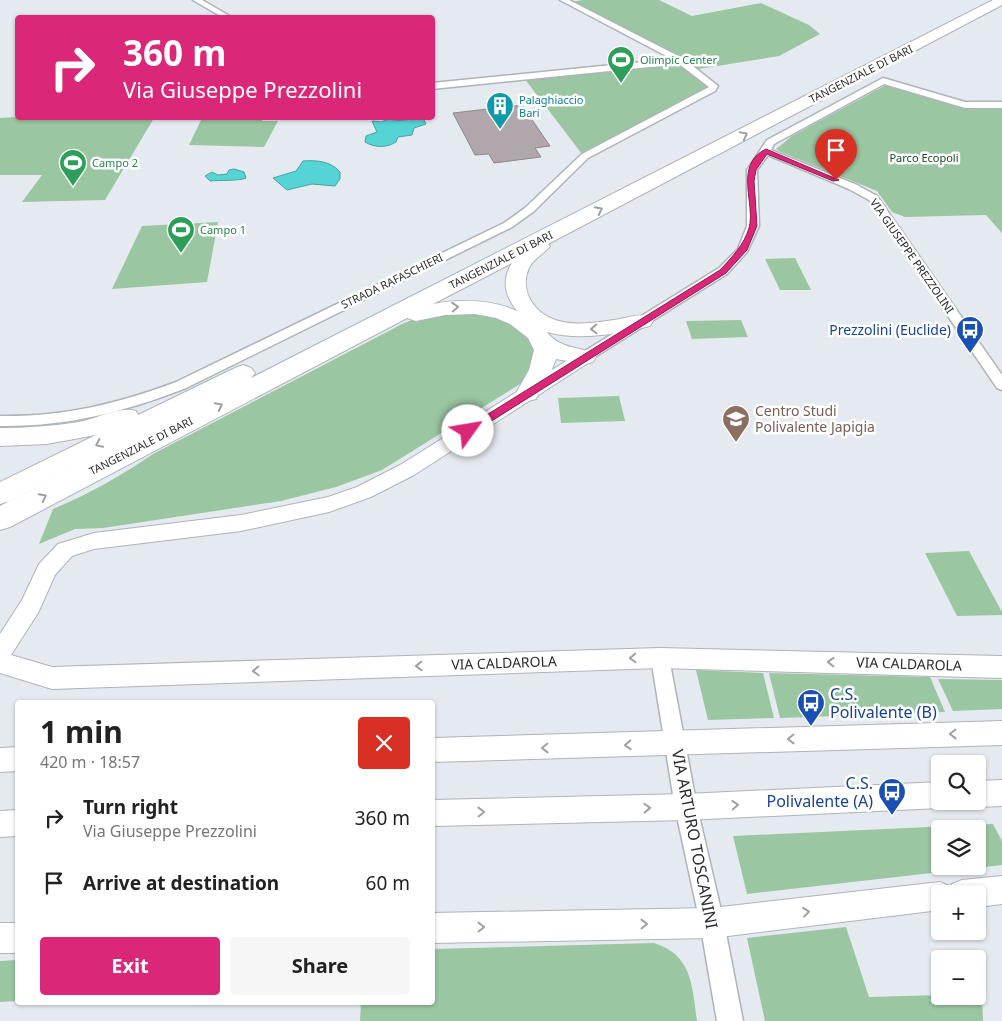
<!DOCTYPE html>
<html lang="en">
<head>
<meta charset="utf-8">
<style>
	body { margin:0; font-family:"Noto Sans",sans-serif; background:#f6f6f6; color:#222; height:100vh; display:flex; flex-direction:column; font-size:19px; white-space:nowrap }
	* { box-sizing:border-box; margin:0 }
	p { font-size:16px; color:#767676 }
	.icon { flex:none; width:28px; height:28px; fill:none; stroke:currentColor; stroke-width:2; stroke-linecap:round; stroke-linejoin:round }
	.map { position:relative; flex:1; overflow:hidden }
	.details { position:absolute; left:15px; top:700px; width:420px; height:305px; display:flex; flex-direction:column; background:#fff; border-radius:5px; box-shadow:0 1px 4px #0004 }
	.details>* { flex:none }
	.top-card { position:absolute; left:15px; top:15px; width:420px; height:105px; border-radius:5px; box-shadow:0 1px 4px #0004; background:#db2777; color:#fff; overflow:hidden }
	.fabs { position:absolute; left:931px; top:755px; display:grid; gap:10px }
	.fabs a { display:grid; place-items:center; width:55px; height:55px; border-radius:5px; background:#fff; box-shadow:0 1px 4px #0004; font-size:25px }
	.pin { position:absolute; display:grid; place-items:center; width:42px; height:42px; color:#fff; margin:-51px -21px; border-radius:50% 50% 50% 0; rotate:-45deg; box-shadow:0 0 5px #0007 }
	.pin .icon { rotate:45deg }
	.me { position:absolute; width:55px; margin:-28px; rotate:58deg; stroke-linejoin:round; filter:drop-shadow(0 0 4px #0008) }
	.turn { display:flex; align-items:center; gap:18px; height:105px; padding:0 25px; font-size:22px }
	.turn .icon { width:65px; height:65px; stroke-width:2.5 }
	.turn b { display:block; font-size:35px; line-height:42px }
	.round { display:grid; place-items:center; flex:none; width:52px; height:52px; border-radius:5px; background:#f6f6f6 }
	.overview { display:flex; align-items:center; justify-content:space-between; height:85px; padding:0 25px }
	h1 { font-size:30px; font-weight:700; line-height:38px }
	.primary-button { display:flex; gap:10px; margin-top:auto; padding:10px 25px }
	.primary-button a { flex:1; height:58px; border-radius:5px; background:#db2777; color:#fff; font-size:20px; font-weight:700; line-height:58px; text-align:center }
	.primary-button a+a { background:#f6f6f6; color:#222 }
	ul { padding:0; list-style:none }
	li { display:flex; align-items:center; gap:15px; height:65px; padding:0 25px }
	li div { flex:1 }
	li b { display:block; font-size:19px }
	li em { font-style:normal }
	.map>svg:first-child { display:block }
	.green { fill:#9ac6a1; fill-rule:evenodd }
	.water { fill:#54d4d5; stroke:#47a2a3 }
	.building { fill:#afa7ac; stroke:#8f888c }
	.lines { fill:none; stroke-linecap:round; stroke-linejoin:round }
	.minor-casing { stroke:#aeb3ba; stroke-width:3 }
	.tertiary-casing { stroke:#aeb3ba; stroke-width:2 }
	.trunk-casing { stroke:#aeb3ba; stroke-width:2 }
	.minor { fill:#fff; fill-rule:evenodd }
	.tertiary { fill:#fff; fill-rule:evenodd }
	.trunk { fill:#fff; fill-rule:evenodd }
	.oneway { stroke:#9fa0a1 }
	.route { fill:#db2777; stroke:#8e194d }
	.labels { text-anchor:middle; stroke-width:5; stroke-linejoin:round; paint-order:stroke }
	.far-leisure-label { font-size:11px; fill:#27864d; stroke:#fff; text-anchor:start }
	.far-street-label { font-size:11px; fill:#2a2c2f; stroke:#fff }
	.far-culture-label { font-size:11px; fill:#0d838f; stroke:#fff; text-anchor:start }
	.far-park-label { font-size:11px; fill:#154a23; stroke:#fff }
	.transit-label { font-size:14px; fill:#164399; stroke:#fff; text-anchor:end }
	.education-label { font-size:14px; fill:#785e54; stroke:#fff; text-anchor:start }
	.street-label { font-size:14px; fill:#2a2c2f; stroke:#fff }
	.near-transit-label { font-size:16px; fill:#164399; stroke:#fff; text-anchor:start }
	.near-street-label { font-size:16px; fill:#2a2c2f; stroke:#fff }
</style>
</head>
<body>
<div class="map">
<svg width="1002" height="1021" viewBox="0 0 1002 1021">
	<rect width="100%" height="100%" fill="#e4eaf0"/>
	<!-- green -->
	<path class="green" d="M 583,0 L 659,0 L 692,16 L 761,3 L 809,25 L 820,34 L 779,56 L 692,70 L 714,86 L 637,127 L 572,167 L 582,154 L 524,78 L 686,62 L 571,2 Z
		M 886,85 L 958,107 L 1002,108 L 1002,233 L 986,215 L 905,217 L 892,212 L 877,191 L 781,152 L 776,149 L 792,136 Z
		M 0,118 L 17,117 L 154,118 L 105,200 L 22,202 L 42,175 L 0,175 Z
		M 202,118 L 263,118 L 262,121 L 278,121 L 264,147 L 189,145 Z
		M 218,222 L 207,282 L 112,289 L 142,226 Z
		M 795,258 L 811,290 L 780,290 L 765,259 Z
		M 475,311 L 513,323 L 536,344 L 528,376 L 520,384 L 382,470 L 336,487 L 281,501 L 103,528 L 75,529 L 39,544 L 53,509 C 89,494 121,476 153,454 L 404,323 L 418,318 Z
		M 741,320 L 748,337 L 692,339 L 686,321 Z
		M 619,396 L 625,421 L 561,423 L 558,398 Z
		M 969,551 L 1002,612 L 1002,615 L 957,616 L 925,553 Z
		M 696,670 L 763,673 L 774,718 L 708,720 Z
		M 769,673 L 930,677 L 945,712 L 780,718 Z
		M 938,679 L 1002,680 L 1002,709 L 953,711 Z
		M 993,824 L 1002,841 L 1002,865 L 747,894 L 733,836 ZM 940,829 L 978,829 L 978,866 L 940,866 Z
		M 846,927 L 869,997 L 940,995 L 978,996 L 978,994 L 982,993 L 983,1021 L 765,1021 L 747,938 Z
		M 654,943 C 693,955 692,987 697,1021 L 360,1021 L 361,1003 L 432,1002 L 433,949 Z
		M 17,960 L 17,1001 L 0,1002 L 0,961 Z"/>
	<!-- water -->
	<path class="water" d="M 392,118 L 394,121 L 423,118 L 426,124 L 414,128 L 412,135 L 398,137 L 396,142 C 386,148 375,148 365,142 L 366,136 L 377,132 L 372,121 L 381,122 Z
		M 303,161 C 316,160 331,161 340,172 L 340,179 L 335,186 L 312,184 L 287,190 L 273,178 L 296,171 Z
		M 234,169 L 244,172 L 246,178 C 240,181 219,180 210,181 L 205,176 L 212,172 L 218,175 L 227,174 L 229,170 Z"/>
	<!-- building -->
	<path class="building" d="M 522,105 L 550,146 L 535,148 L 541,157 L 494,163 L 489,154 L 475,155 L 453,113 Z"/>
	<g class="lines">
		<defs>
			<path id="minor" d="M 193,0 L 202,0 L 233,18 L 224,18 Z
				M 560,0 L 569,0 L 684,59 L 718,86 L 715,91 L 588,158 L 533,212 L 512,227 L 186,388 C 125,412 65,427 0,426 L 0,416 C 62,417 118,404 176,382 L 504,223 L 525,208 L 582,154 L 709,87 L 679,64 L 432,89 L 432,83 L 672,59 Z
				M 883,78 L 965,102 L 1002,102 L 1002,108 L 965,108 L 884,84 L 774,144 L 771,150 L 857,185 L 877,196 L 1002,375 L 1002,390 L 997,388 L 869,200 L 849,189 L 768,155 L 757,170 L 759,226 L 747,252 L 727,274 L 590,360 L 580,360 L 578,357 L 580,354 L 719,268 L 738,249 L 747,226 L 747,170 L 767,140 Z
				M 660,650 L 667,652 L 669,658 L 697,807 L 724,923 L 743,1021 L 717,1021 L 700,923 L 675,807 L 651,658 L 653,652 Z"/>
			<path id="tertiary" d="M 585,352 L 591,353 L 593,357 L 591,361 L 414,475 L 371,497 L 329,512 L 241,531 L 94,549 L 72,556 L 55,575 L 38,613 L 11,655 L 52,667 L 660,648 L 1002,656 L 1002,678 L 660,668 L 52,689 L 0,673 L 0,634 L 22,600 L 39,564 L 58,544 L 94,533 L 241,515 L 328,497 L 357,487 L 400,465 L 579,353 Z
				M 1002,721 L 1002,745 L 432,762 L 432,738 Z
				M 18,747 L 18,771 L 0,772 L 0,748 Z
				M 1002,780 L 1002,806 L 978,807 L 969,803 L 968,801 L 978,801 L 978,781 Z
				M 940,782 L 940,801 L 951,801 L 949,804 L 940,808 L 686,820 L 432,826 L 432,800 L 686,794 Z
				M 18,810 L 18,836 L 0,837 L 0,811 Z
				M 1002,876 L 1002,904 L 978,907 L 978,894 L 940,894 L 940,910 L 712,938 L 432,943 L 432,913 L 712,908 L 940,882 L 951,887 L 952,884 L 962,880 Z
				M 0,923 L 18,923 L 18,953 L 0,953 Z"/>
			<path id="trunk" d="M 993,0 L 1002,0 L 1002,5 L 548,244 L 550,246 C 544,254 533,259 529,268 C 524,279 525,291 531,301 C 550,331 590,324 620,319 C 630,317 639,314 650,316 L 653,321 L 650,326 C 617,334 580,341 547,332 C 558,347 577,348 593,352 L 596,357 L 593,362 L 585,364 L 556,359 L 550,374 L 536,399 L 528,401 L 520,399 L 516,393 L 529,370 L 534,350 L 528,338 L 510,324 L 496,318 L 475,314 L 445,315 L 416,321 L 407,318 L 10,527 L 0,530 L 0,506 L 195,407 L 10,501 L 0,504 L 0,482 L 96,435 L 47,444 L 0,446 L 0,428 C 26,428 53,426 79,422 C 96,419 120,406 136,411 L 138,415 L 235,368 L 243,365 L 251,368 L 255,373 L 251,378 ZM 512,263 C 501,280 505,296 517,311 C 490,299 461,299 433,304 Z"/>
		</defs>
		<!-- minor casing -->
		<use href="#minor" class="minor-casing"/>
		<!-- tertiary casing -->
		<use href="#tertiary" class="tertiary-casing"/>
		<!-- trunk casing -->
		<use href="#trunk" class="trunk-casing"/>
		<!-- minor -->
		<use href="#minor" class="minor"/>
		<!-- tertiary -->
		<use href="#tertiary" class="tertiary"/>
		<!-- trunk -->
		<use href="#trunk" class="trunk"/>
	</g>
	<!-- one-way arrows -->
	<defs><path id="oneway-chevron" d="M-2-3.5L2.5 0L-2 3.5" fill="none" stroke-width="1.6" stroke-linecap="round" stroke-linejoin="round" transform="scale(1.25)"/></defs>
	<g class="oneway">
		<use href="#oneway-chevron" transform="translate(744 135) rotate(-28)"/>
		<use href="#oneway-chevron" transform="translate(599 210) rotate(-27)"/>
		<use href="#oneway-chevron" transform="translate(455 307) rotate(-4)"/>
		<use href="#oneway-chevron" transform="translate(594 329) rotate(178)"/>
		<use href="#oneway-chevron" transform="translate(219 406) rotate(-27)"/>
		<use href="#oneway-chevron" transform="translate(99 444) rotate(154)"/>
		<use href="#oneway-chevron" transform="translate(43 497) rotate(-27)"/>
		<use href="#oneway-chevron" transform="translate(633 658) rotate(178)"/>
		<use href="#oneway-chevron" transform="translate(831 662) rotate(-178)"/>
		<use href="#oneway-chevron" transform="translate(419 666) rotate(178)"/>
		<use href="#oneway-chevron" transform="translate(256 671) rotate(178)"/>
		<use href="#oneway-chevron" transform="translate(953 734) rotate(179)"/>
		<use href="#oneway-chevron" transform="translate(791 739) rotate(179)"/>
		<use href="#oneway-chevron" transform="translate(628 745) rotate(177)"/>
		<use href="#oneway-chevron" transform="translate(545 748) rotate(179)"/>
		<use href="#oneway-chevron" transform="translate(735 805) rotate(-3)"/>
		<use href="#oneway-chevron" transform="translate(647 808) rotate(-2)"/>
		<use href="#oneway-chevron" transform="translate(481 812) rotate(-1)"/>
		<use href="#oneway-chevron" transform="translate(806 912) rotate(-7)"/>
		<use href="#oneway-chevron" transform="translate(644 924) rotate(-1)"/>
		<use href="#oneway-chevron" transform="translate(481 927) rotate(-1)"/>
	</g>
	<!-- route -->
	<path class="route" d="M 766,149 L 839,180 L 833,181 L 767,154 L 756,170 L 754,181 L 757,226 L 747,250 L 726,273 L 471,434 L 464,434 L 462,431 L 464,429 L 720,270 C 732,257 744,245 749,228 C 756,204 733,165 766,149 Z"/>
	<!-- icons -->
	<defs>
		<symbol id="stadium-pin" viewBox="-11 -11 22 30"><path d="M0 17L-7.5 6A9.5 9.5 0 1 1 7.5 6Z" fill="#2e9e5b" stroke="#fff"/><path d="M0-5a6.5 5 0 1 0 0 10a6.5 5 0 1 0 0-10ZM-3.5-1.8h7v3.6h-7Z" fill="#fff"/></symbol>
		<symbol id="building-pin" viewBox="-11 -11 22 30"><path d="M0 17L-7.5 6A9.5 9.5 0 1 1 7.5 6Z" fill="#0f9aa8" stroke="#fff"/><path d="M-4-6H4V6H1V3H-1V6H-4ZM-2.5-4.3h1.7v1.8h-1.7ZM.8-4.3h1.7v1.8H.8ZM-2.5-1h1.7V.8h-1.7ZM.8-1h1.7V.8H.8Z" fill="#fff"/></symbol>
		<symbol id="bus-pin" viewBox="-11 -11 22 30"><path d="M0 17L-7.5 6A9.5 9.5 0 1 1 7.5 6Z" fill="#1a4fb4" stroke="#fff"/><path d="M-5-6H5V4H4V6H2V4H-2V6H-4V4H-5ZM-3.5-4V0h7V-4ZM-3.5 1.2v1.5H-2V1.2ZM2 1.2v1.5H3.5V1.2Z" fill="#fff"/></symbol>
		<symbol id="school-pin" viewBox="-11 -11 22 30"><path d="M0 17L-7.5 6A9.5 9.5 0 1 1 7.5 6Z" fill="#8d6e63" stroke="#fff"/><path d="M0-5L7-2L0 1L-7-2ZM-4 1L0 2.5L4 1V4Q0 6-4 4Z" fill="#fff"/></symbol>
	</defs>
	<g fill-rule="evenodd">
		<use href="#stadium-pin" x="605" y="44" width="32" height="43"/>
		<use href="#building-pin" x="484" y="90" width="32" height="43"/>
		<use href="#stadium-pin" x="57" y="147" width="32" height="43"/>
		<use href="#stadium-pin" x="165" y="214" width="32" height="43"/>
		<use href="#bus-pin" x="954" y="314" width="32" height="43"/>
		<use href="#school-pin" x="720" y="403" width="32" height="43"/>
		<use href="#bus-pin" x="795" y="687" width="32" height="43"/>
		<use href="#bus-pin" x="876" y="776" width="32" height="43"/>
	</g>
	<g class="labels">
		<!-- far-leisure labels -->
		<g class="far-leisure-label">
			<text x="640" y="64">Olimpic Center</text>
			<text x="92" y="167">Campo 2</text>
			<text x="200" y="234">Campo 1</text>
		</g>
		<!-- far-street labels -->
		<g class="far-street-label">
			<text transform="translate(861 74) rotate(-27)" y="4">TANGENZIALE DI BARI</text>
			<text transform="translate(912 256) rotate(55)" y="4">VIA GIUSEPPE PREZZOLINI</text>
			<text transform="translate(501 260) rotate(-27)" y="4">TANGENZIALE DI BARI</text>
			<text transform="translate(392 281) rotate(-26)" y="4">STRADA RAFASCHIERI</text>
			<text transform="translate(141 446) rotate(-27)" y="4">TANGENZIALE DI BARI</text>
		</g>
		<!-- far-culture labels -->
		<g class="far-culture-label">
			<text x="519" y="104">Palaghiaccio<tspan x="519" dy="13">Bari</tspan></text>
		</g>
		<!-- far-park labels -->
		<g class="far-park-label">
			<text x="924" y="162">Parco Ecopoli</text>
		</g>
		<!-- transit labels -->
		<g class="transit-label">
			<text x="951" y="335">Prezzolini (Euclide)</text>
		</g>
		<!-- education labels -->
		<g class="education-label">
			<text x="755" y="416">Centro Studi<tspan x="755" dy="16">Polivalente Japigia</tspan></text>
		</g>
		<!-- street labels -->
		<g class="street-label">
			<text transform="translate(504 663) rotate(-2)" y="5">VIA CALDAROLA</text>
			<text transform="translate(909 664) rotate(2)" y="5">VIA CALDAROLA</text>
		</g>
		<!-- near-transit labels -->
		<g class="near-transit-label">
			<text x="830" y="700">C.S.<tspan x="830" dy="18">Polivalente (B)</tspan></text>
			<text x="873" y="789" text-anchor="end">C.S.<tspan x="873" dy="18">Polivalente (A)</tspan></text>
		</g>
		<!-- near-street labels -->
		<g class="near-street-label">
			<text transform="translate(695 839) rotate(79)" y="6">VIA ARTURO TOSCANINI</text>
		</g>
	</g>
</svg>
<div class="fabs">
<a><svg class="icon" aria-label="search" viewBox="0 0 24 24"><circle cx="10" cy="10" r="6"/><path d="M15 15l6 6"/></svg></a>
<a><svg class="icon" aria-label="layers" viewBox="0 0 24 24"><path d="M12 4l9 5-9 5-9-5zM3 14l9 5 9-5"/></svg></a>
<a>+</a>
<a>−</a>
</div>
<div class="pin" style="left:836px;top:180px;background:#d93025"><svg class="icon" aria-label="arrive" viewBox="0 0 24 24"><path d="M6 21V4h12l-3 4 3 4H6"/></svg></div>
<svg class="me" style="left:468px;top:431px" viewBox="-20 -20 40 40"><circle r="19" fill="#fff"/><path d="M0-13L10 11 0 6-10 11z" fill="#db2777"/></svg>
<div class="top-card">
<div class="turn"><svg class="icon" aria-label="right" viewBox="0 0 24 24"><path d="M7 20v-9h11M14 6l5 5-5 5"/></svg><div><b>360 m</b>Via Giuseppe Prezzolini</div></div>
</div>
<section class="details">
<div class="overview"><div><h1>1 min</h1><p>420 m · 18:57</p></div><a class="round" style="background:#d93025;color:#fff"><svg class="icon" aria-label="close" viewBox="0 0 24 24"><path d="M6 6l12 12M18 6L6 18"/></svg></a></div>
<ul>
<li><svg class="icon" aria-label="right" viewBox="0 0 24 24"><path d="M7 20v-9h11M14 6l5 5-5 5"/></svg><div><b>Turn right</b><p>Via Giuseppe Prezzolini</p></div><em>360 m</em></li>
<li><svg class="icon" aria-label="arrive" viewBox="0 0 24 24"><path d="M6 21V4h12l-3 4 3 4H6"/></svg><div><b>Arrive at destination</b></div><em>60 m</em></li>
</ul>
<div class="primary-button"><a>Exit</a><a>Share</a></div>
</section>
</div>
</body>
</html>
